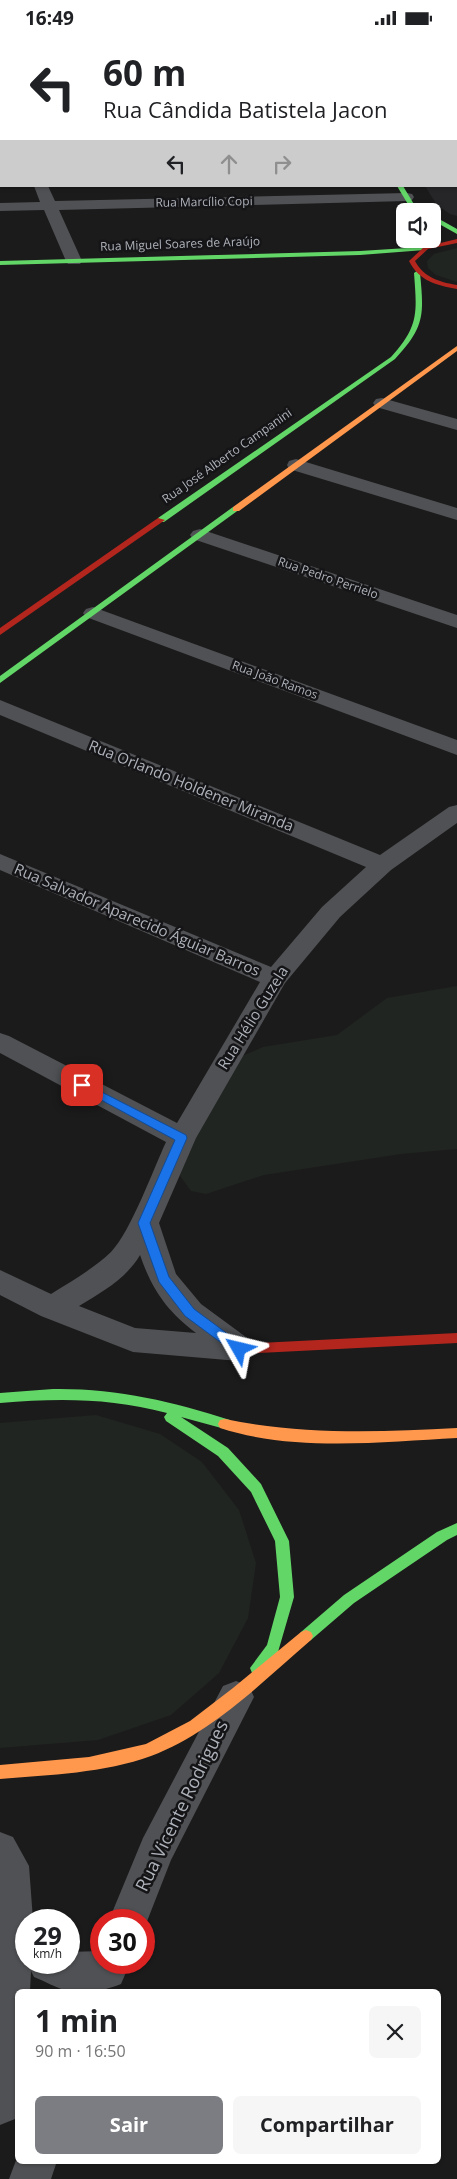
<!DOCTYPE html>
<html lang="pt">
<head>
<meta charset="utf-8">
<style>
	body { margin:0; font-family:"Open Sans",sans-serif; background:#f6f6f6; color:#202124; height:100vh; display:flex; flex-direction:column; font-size:19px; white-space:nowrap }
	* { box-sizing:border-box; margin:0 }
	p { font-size:16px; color:#757577 }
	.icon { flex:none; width:28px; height:28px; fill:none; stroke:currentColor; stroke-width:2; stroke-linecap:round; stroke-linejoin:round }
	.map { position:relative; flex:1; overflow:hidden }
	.drawer { position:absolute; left:15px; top:1954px; width:426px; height:175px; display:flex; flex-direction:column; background:#fff; border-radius:8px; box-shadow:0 1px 4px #0004 }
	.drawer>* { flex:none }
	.banner { position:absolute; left:0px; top:0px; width:458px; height:152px; box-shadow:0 1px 4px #0004; background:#fff; color:#202124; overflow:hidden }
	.controls { position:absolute; left:396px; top:168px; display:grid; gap:10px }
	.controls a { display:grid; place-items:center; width:45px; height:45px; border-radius:8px; background:#fff; box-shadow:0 1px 4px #0004; font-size:25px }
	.speed { position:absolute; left:15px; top:1874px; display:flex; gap:10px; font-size:25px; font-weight:700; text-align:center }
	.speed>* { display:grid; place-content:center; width:65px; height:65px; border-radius:50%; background:#fff; box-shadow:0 1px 4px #0004; line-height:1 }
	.speed small { font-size:12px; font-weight:400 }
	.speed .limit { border:8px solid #d22; background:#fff; color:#111 }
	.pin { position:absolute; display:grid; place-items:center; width:42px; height:42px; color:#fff; margin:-21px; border-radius:10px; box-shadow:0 2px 8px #0006 }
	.me { position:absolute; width:55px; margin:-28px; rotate:307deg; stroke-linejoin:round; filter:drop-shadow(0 0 4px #0008) }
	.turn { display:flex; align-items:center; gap:18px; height:105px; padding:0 20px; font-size:22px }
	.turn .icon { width:65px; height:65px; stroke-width:2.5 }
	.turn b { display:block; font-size:35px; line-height:42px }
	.lanes { display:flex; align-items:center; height:48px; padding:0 20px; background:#0003; justify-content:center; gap:25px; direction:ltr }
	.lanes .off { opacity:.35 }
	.round { display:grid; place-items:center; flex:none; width:52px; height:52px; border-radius:8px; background:#f6f6f6 }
	.overview { display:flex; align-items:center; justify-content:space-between; height:85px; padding:0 20px }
	h1 { font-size:30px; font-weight:700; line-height:38px }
	.button { display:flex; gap:10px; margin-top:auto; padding:10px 20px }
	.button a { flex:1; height:58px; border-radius:8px; background:#7b7d82; color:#fff; font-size:20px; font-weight:700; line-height:58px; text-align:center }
	.button a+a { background:#f6f6f6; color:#202124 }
	.status { display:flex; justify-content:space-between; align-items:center; height:35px; padding:0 25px; background:#fff; direction:ltr }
	.status svg { height:14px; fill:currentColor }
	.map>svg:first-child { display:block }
	.built { fill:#262528 }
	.green { fill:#202521 }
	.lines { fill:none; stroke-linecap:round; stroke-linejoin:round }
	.street { fill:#505154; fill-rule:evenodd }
	.fast { fill:#63d668; fill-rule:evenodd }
	.slow { fill:#ff974d; fill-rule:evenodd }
	.jam { fill:#b3261e; fill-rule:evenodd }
	.route { fill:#1a73e8; stroke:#114b97 }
	.labels { text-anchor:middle; stroke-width:5; stroke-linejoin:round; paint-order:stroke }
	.far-street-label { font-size:12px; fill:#aeb2ba; stroke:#151517 }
	.street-label { font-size:15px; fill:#aeb2ba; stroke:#151517 }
	.near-street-label { font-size:18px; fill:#aeb2ba; stroke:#151517 }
</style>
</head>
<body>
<div class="status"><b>16:49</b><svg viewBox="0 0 49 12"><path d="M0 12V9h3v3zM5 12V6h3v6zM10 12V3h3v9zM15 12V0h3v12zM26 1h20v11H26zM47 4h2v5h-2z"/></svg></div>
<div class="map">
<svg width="457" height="2144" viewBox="0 0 457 2144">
	<rect width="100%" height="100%" fill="#1b1b1b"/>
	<!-- built -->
	<path class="built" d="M 457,44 L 457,181 L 450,179 L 437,170 L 425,151 L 456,151 Z"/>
	<!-- green -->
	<path class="green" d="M 457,213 L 457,247 L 436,240 L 428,233 L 427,226 L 434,219 Z
		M 457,951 L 457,1114 L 401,1119 L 264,1140 L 206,1159 L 191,1156 L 180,1141 L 182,1080 L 199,1053 L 227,1028 L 263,1012 L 337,1000 L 387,963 Z
		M 96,1380 L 160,1399 L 202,1427 L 239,1475 L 256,1528 L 248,1583 L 219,1638 L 171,1680 L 98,1705 L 0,1713 L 0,1388 Z"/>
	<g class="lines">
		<!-- street -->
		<path class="street" d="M 192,0 L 204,0 L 204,1 L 192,1 Z
			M 425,0 L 438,0 L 438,1 L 426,1 Z
			M 456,10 L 457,10 L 457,19 L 456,19 Z
			M 0,33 L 1,33 L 1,41 L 0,41 Z
			M 0,53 L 1,53 L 1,64 L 0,64 Z
			M 34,151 L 48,151 L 55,166 L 407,158 L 412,159 L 414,162 L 412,165 L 407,166 L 59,175 L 82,226 L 80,229 L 68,229 L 66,226 L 44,175 L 0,176 L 0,168 L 40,167 Z
			M 382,363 L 457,384 L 457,395 L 376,372 L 373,368 L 376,364 Z
			M 296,424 L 457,473 L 457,485 L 289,434 L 287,430 L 289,426 Z
			M 200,494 L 457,580 L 457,593 L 193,504 L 190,500 L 193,496 Z
			M 93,572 L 457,705 L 457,720 L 86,582 L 83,578 L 86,574 Z
			M 0,665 L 380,820 L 449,772 L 457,770 L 457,788 L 391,835 L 340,882 L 285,948 L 196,1103 L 159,1188 L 176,1239 L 201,1269 L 250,1305 L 254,1314 L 250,1323 L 239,1326 L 133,1317 L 41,1281 L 0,1260 L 0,1235 L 51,1259 C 72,1246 93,1234 111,1217 C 131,1196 153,1135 166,1107 L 0,1018 L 0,998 L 9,1001 L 177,1088 L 260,947 L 0,835 L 0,819 L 271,932 L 322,872 L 366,832 L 0,680 ZM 140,1220 C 152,1255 167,1276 196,1298 L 135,1293 L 79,1271 C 102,1257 126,1244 140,1220 Z
			M 236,1646 L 249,1651 L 254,1662 L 171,1825 L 144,1894 L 144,1885 L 109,1885 L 143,1803 L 223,1651 Z
			M 0,1797 L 13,1802 L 29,1831 L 33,1885 L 26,1885 L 26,1928 L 69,1928 L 69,1917 L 101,1916 L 101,1928 L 124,1928 L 127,1935 L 121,1949 C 106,1955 83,1960 67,1956 C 56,1953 45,1946 34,1942 L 31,1936 L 30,1956 L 18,1956 L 18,2077 L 15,2084 L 0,2090 Z
			M 18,2120 L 18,2126 L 57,2126 L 51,2144 L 9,2144 Z"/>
		<!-- fast -->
		<path class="fast" d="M 397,151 L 403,151 L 418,176 L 412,176 Z
			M 432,180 L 457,194 L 457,199 L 432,185 Z
			M 423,212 L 426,214 L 425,215 L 360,220 L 0,230 L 0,226 L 360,216 Z
			M 417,236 L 420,238 C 424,280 425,292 395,324 L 164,487 L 158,487 L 158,483 L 391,322 C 419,291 417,278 414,238 Z
			M 233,472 L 240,474 L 0,648 L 0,641 Z
			M 53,1354 C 114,1353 172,1366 230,1385 L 232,1389 L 230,1393 L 225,1394 L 181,1382 L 228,1413 L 261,1449 L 289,1506 L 294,1562 L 278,1617 L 262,1638 L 257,1639 L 252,1638 L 250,1633 L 267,1610 L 280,1562 L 275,1506 L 251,1457 L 218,1421 L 166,1386 L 164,1382 L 167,1378 C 110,1363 59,1363 0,1368 L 0,1358 Z
			M 457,1488 L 457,1500 L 447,1505 L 354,1568 L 311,1605 L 306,1607 L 301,1605 L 299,1601 L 301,1597 L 344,1560 L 437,1497 Z"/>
		<!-- slow -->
		<path class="slow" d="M 317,0 L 323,0 L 323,1 L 318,1 Z
			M 457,311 L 457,316 L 239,476 L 233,476 L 233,472 Z
			M 225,1384 C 302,1400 379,1397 457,1393 L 457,1403 C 382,1407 293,1417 220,1393 L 218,1389 L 220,1385 Z
			M 306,1595 L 311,1597 L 313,1601 L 311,1605 C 262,1647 212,1698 151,1721 C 105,1738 49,1740 0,1744 L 0,1730 L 89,1722 L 146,1709 L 190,1686 L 233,1653 L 301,1597 Z"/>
		<!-- jam -->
		<path class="jam" d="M 457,204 L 457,208 L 428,214 L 415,226 C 424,243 440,247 457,250 L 457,254 C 436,250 419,246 409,226 L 424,212 Z
			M 158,483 L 165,485 L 0,600 L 0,593 Z
			M 457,1298 L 457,1308 L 239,1319 L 235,1317 L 233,1314 L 235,1311 L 239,1309 Z"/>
	</g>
	<!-- route -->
	<path class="route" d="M 82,1047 L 186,1100 L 187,1103 L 150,1188 L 169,1242 L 194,1274 L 244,1311 L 246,1314 L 244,1318 L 235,1318 L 185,1281 L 159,1247 L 138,1188 L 175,1105 L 79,1053 L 77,1050 L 79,1048 Z"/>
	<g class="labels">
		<!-- far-street labels -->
		<g class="far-street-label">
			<text transform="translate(204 167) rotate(-1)" y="4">Rua Marcílio Copi</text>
			<text transform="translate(180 209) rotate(-2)" y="4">Rua Miguel Soares de Araújo</text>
			<text transform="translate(227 421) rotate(-35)" y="4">Rua José Alberto Campanini</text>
			<text transform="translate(328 543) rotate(19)" y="4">Rua Pedro Perrielo</text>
			<text transform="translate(275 645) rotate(20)" y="4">Rua João Ramos</text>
		</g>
		<!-- street labels -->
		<g class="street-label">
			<text transform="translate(191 751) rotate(22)" y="5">Rua Orlando Holdener Miranda</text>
			<text transform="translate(137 885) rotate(23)" y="5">Rua Salvador Aparecido Águiar Barros</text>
			<text transform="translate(253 983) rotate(-58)" y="5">Rua Hélio Guzela</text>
		</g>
		<!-- near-street labels -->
		<g class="near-street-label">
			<text transform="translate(182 1771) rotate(-64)" y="6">Rua Vicente Rodrigues</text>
		</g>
	</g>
</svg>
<div class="controls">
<a><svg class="icon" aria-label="sound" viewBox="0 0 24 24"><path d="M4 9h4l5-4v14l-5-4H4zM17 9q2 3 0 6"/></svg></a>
</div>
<div class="speed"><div>29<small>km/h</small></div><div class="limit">30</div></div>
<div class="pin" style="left:82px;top:1050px;background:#d93025"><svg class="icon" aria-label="arrive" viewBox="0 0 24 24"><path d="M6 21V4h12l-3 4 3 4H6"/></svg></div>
<svg class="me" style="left:239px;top:1314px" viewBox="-20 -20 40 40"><path d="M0-17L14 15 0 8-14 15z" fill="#1a73e8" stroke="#fff" stroke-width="4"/></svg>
<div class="banner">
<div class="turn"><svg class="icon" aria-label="left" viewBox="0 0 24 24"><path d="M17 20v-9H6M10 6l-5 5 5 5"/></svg><div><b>60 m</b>Rua Cândida Batistela Jacon</div></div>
<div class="lanes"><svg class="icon" aria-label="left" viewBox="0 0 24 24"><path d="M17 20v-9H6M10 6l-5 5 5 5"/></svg><svg class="icon off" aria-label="ahead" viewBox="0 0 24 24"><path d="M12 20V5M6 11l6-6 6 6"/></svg><svg class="icon off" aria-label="right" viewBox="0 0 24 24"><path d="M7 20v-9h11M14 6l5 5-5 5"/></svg></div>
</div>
<section class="drawer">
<div class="overview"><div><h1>1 min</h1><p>90 m · 16:50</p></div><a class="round"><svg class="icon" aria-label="close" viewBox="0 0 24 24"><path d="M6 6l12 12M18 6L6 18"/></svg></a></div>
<div class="button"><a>Sair</a><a>Compartilhar</a></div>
</section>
</div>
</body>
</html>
